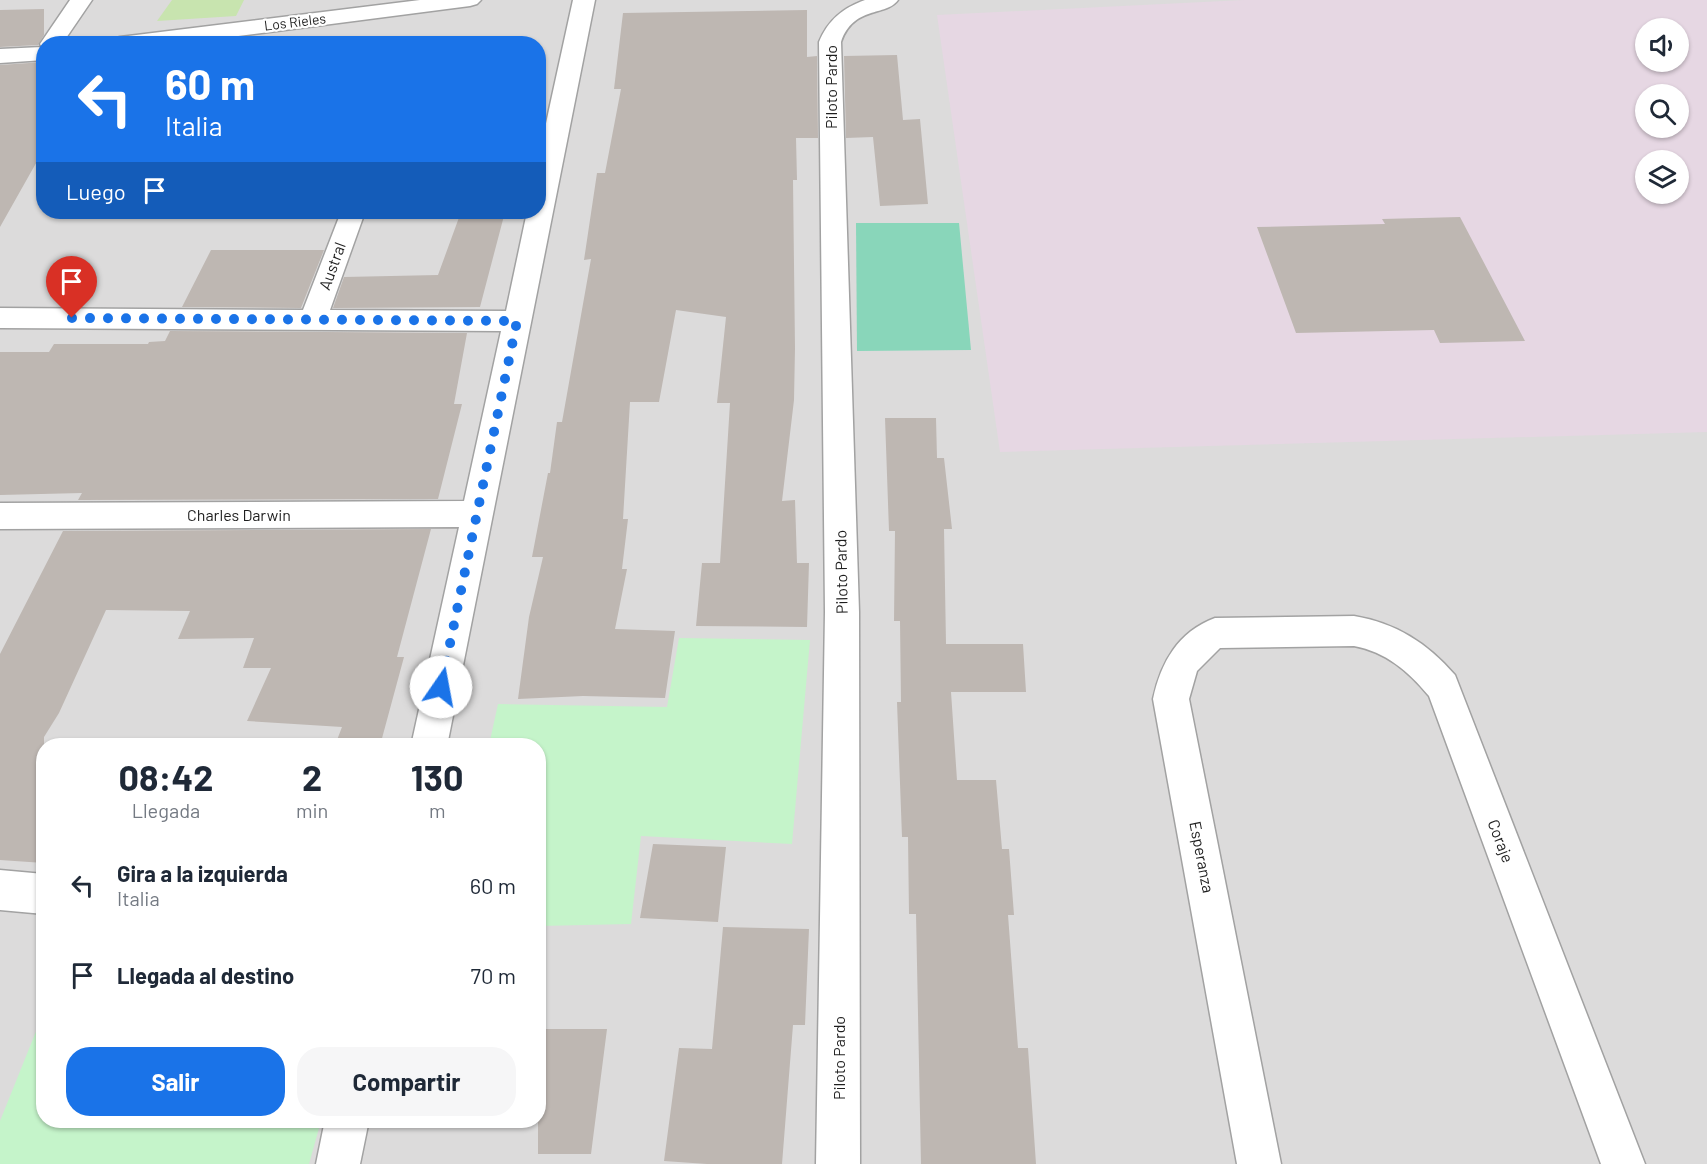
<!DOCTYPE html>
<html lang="es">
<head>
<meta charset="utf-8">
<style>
	body { margin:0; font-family:Barlow,sans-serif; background:#f6f6f7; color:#1f2937; height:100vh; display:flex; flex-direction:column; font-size:22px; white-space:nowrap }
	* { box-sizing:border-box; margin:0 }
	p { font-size:20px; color:#747a83 }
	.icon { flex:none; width:33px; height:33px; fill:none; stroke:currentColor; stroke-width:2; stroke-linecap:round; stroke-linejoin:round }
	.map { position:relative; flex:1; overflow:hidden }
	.drawer { position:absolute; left:36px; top:738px; width:510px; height:390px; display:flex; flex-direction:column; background:#fff; border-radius:24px; box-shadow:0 2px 4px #0004 }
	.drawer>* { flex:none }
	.guide { position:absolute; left:36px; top:36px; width:510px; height:183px; border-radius:24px; box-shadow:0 2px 4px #0004; background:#1a73e8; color:#fff; overflow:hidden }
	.fabs { position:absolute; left:1635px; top:18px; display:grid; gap:12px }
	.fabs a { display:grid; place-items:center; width:54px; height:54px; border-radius:50%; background:#fff; box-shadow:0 2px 4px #0004; font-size:30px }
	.pin { position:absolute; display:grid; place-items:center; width:51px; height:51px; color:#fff; margin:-62px -26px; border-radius:50% 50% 50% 0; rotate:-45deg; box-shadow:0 0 6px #0007 }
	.pin .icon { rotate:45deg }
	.me { position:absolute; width:66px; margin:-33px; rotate:12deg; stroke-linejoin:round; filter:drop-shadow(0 0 4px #0008) }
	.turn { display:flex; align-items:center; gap:21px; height:126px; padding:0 30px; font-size:27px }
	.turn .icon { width:78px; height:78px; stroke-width:2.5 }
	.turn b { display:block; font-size:42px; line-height:51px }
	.then { display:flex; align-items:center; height:57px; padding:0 30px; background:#0003; gap:12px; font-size:22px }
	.eta { display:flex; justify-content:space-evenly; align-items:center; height:102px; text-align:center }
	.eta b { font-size:36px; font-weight:700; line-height:42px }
	.cta { display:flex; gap:12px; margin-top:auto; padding:12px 30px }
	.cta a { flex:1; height:69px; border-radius:24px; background:#1a73e8; color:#fff; font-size:24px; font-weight:700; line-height:69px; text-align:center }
	.cta a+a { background:#f6f6f7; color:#1f2937 }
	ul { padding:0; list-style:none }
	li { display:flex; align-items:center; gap:18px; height:90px; padding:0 30px }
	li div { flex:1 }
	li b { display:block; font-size:22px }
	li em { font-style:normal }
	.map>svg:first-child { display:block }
	.residential { fill:#dcdbdb; fill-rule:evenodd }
	.industrial { fill:#e6d7e3; fill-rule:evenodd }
	.grass { fill:#c8e4af }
	.park { fill:#c5f4ca }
	.pitch { fill:#89d6ba }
	.building { fill:#beb7b2 }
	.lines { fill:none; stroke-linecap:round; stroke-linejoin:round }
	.street-casing { stroke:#a2a2a2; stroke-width:3 }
	.street { fill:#fff; fill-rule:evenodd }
	.route { stroke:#1a73e8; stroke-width:10; stroke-dasharray:0 18 }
	.labels { text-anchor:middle; stroke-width:4.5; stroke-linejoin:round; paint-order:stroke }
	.far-street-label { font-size:14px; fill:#1e1e1e; stroke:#fff }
	.street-label { font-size:16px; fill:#1e1e1e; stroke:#fff }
</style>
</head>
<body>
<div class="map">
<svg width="1707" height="1164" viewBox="0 0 1707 1164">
	<rect width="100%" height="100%" fill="#eeebe5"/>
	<!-- residential -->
	<path class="residential" d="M 0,0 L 1707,0 L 1707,1164 L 0,1164 ZM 1646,28 L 1678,28 L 1678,62 L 1646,62 ZM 44,44 L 538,44 L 538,212 L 44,212 ZM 1646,94 L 1678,94 L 1678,128 L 1646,128 ZM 1646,160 L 1678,160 L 1678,194 L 1646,194 ZM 44,746 L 538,746 L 538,1120 L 44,1120 Z"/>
	<!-- industrial -->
	<path class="industrial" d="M 1244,0 L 1707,0 L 1707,432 L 1000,452 L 937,15 ZM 1646,28 L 1678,28 L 1678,62 L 1646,62 ZM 1646,94 L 1678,94 L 1678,128 L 1646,128 ZM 1646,160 L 1678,160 L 1678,194 L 1646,194 Z"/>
	<!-- grass -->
	<path class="grass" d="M 172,0 L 244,0 L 236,16 L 157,21 Z"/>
	<!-- park -->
	<path class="park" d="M 679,638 L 810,640 L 792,844 L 641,836 L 631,924 L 539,926 L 538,746 L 489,745 L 498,704 L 667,707 Z
		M 43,1014 L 44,1120 L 321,1121 L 309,1164 L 0,1164 L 0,1121 Z"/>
	<!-- pitch -->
	<path class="pitch" d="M 856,223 L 959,223 L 971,350 L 857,351 Z"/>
	<!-- building -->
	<path class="building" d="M 44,9 L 44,35 L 38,45 L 0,47 L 0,10 Z
		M 807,10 L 807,57 L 817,56 L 818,138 L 796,138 L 797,180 L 793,180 L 795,348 L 794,400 L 782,501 L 795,500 L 797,563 L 809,563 L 807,627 L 696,626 L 702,563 L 720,563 L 730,403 L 717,403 L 726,317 L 676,310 L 659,402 L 630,402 L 623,519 L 628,519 L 622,569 L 627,569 L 615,629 L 675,631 L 665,698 L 583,696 L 518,699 L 529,617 L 543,557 L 532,557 L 548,473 L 550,473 L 557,422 L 562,422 L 591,259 L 584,260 L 597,173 L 605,173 L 621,89 L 614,89 L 623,13 Z
		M 897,55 L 903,120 L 920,119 L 928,204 L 880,206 L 873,137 L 846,138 L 844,56 Z
		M 44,62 L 44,149 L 0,227 L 0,65 Z
		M 461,212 L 505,212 L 480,307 L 333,308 L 344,277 L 438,275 Z
		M 1460,217 L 1525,341 L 1440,343 L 1434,330 L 1296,333 L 1257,227 L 1385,224 L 1382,219 Z
		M 211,250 L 324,250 L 301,308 L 182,307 Z
		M 170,331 L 467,333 L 454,404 L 462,404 L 438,499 L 78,500 L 82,493 L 0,495 L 0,352 L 49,352 L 54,344 L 148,344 L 149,342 L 165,341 Z
		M 885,418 L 936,418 L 937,458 L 944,458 L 952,529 L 944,529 L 946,644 L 1023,644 L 1026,692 L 951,692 L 957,780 L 996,780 L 1002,849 L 1009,849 L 1014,915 L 1008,915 L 1018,1048 L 1028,1048 L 1036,1164 L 921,1164 L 916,914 L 909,914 L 908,837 L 902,837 L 897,702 L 901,702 L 900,621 L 894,621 L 895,531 L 889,531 Z
		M 431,529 L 397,657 L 404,657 L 381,742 L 337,740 L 342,727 L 247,721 L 271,668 L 243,668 L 254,638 L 178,639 L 190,611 L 106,610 L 59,713 L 44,737 L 44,863 L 0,860 L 0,654 L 63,531 Z
		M 653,844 L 726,847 L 718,922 L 640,918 Z
		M 723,927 L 809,929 L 805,1025 L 793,1025 L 782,1164 L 707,1164 L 664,1161 L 679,1048 L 712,1049 Z
		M 538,1029 L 607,1029 L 591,1154 L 538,1154 Z"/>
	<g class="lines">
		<defs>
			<path id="street" d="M 70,0 L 92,0 L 62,44 L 44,44 L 44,60 L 0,63 L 0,49 L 42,47 L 40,44 Z
				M 420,0 L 481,0 L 477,4 L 470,6 L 176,44 L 109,44 L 112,39 L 120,37 Z
				M 573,0 L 595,0 L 447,746 L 411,746 L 459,527 L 0,529 L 0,503 L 464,501 L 501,331 L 0,328 L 0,308 L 303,310 L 341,212 L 365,212 L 330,310 L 506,311 L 527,212 L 538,212 L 538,160 Z
				M 865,0 L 898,0 C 886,17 854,5 841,42 L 859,612 L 860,1164 L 816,1164 L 825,612 L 819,42 C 828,20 843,8 865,0 Z
				M 1354,616 C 1396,623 1427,643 1455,675 L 1645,1164 L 1601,1164 L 1429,696 C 1408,671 1386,652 1354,646 L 1220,648 L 1197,671 L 1189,699 L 1281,1164 L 1237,1164 L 1153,699 C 1161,662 1178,632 1215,618 Z
				M 0,870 L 44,874 L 44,914 L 0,910 Z
				M 325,1120 L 369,1120 L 360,1164 L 316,1164 Z"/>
		</defs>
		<!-- street casing -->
		<use href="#street" class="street-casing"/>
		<!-- street -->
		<use href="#street" class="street"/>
	</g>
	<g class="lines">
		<!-- route -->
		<path class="route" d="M 72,318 L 517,321 L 441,687"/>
	</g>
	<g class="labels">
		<!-- far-street labels -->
		<g class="far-street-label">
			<text transform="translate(295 22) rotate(-7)" y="5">Los Rieles</text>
		</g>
		<!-- street labels -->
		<g class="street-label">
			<text transform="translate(831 87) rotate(-90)" y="6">Piloto Pardo</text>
			<text transform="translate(332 266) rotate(-70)" y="6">Austral</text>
			<text x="239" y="521">Charles Darwin</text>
			<text transform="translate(841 572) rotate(-91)" y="6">Piloto Pardo</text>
			<text transform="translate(1501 841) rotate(69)" y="6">Coraje</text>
			<text transform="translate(1202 857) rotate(79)" y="6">Esperanza</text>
			<text transform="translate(839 1058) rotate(-90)" y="6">Piloto Pardo</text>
		</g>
	</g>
</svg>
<div class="fabs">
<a><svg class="icon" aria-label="sound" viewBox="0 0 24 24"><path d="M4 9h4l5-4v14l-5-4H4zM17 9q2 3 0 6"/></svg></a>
<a><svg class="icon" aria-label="search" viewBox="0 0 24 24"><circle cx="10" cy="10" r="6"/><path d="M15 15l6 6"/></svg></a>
<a><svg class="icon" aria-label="layers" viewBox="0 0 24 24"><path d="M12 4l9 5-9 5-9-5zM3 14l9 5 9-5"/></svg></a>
</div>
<div class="pin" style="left:72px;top:318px;background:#d93025"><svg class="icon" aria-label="arrive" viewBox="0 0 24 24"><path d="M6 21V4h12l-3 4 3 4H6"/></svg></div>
<svg class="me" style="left:441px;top:687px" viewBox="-20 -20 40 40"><circle r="19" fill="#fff"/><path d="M0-13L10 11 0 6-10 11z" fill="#1a73e8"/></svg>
<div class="guide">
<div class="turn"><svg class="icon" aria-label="left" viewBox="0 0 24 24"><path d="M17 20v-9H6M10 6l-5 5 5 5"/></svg><div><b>60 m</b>Italia</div></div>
<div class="then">Luego<svg class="icon" aria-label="arrive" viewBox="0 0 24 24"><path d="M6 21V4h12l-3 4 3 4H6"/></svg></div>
</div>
<section class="drawer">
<div class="eta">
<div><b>08:42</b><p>Llegada</p></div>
<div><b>2</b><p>min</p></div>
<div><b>130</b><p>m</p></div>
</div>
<ul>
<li><svg class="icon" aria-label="left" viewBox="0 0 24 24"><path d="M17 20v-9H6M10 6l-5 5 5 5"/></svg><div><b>Gira a la izquierda</b><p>Italia</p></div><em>60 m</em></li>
<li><svg class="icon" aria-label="arrive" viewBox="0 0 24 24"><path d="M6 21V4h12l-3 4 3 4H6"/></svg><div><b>Llegada al destino</b></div><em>70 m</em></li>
</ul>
<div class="cta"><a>Salir</a><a>Compartir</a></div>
</section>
</div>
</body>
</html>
